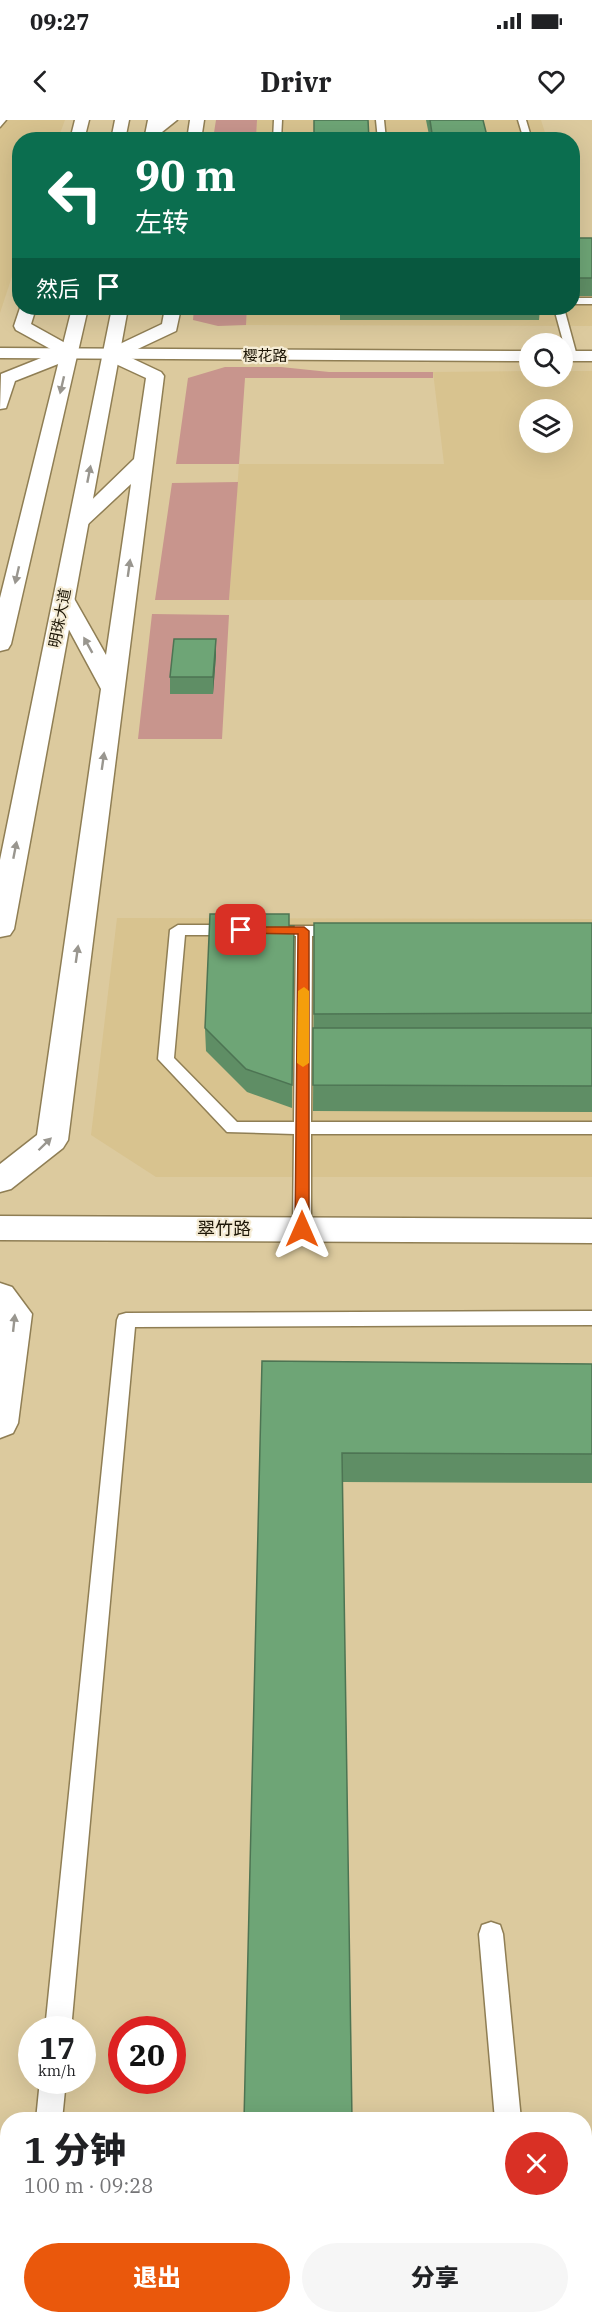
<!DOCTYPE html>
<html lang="zh">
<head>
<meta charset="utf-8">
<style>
	body { margin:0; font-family:"IBM Plex Serif","Noto Sans SC",serif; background:#f6f6f6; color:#202124; height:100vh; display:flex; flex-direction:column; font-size:22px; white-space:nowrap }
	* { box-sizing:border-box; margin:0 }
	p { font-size:20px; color:#757577 }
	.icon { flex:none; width:33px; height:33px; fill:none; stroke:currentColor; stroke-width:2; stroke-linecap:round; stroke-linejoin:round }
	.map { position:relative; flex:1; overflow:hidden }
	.drawer { position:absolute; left:0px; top:1992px; width:592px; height:212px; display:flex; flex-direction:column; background:#fff; border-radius:24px 24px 0 0; box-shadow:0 6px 24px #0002 }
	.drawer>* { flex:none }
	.guide { position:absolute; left:12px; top:12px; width:568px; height:183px; border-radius:24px; box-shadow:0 6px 24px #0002; background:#0b6e4f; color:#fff; overflow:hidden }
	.buttons { position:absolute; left:519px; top:213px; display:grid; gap:12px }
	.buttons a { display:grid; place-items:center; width:54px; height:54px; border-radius:50%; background:#fff; box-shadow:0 6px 24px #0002; font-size:30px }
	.speed { position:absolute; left:18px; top:1896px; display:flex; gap:12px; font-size:30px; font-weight:700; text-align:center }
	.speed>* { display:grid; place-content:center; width:78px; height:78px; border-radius:50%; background:#fff; box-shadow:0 6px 24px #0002; line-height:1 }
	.speed small { font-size:15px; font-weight:400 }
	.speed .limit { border:9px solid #d22; background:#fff; color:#111 }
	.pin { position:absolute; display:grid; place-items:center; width:51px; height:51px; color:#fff; margin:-26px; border-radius:12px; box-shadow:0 3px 9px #0006 }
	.me { position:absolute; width:66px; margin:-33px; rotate:0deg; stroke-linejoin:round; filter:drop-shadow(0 0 4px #0008) }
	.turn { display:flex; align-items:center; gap:21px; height:126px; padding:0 24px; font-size:27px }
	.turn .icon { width:78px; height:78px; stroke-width:2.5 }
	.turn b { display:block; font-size:42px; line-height:51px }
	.then { display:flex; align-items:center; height:57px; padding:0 24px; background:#0003; gap:12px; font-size:22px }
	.round { display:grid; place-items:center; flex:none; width:63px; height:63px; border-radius:32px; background:#f6f6f6 }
	.summary { display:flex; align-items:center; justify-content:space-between; height:102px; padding:0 24px }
	h1 { font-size:36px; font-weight:800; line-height:45px }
	.primary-button { display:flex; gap:12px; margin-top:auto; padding:12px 24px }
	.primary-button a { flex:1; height:69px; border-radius:36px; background:#ea580c; color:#fff; font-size:24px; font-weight:800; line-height:69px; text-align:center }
	.primary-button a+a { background:#f6f6f6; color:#202124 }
	.status { display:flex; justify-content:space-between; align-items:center; height:42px; padding:0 30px; background:#fff; direction:ltr }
	.status svg { height:16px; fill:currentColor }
	header { display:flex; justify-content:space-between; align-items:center; height:78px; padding:0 24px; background:#fff; font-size:27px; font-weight:800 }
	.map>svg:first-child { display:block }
	.built { fill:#d8c38f; fill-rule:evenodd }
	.green { fill:#c8958d }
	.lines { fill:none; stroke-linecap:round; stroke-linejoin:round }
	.service-casing { stroke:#8f7e54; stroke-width:3 }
	.minor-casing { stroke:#8f7e54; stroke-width:3 }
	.tertiary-casing { stroke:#8f7e54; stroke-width:3 }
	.secondary-casing { stroke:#8f7e54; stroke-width:3 }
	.service { fill:#fff; fill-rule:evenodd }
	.minor { fill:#fff; fill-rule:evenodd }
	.tertiary { fill:#fff; fill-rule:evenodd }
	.secondary { fill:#fff; fill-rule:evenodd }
	.wall { fill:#5f8e65 }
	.shaded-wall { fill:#4d7453 }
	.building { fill:#6ea576; stroke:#4d7453; stroke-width:1.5 }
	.oneway { fill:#99968f }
	.route { fill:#ea580c; stroke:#983908; stroke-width:1.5 }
	.slow { fill:#f59e0b }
	.labels { text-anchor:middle; stroke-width:4.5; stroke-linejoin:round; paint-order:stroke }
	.far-street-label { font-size:15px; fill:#1d1606; stroke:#f5ecd5 }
	.street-label { font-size:18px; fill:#1d1606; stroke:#f5ecd5 }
</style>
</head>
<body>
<div class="status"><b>09:27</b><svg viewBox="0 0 49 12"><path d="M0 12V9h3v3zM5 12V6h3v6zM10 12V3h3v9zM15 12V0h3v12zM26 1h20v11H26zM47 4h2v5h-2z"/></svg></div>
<header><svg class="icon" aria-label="back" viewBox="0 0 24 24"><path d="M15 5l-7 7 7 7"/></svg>Drivr<svg class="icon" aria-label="heart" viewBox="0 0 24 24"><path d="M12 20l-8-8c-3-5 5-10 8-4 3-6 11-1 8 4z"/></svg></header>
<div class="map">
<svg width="592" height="2203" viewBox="0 0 592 2203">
	<rect width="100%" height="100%" fill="#dcca9e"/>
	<!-- built -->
	<path class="built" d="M 0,0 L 65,0 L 58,19 L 20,20 L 19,135 L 0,193 Z
		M 257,0 L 541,0 L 547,19 L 256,20 Z
		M 573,126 L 592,126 L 592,206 L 246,205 L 247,188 L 573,188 Z
		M 529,251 L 530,256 L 562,256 L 563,251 L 592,251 L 592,480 L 229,480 L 239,344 L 444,344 L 433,252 ZM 530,290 L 562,290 L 562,322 L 530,322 Z
		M 117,798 L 592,799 L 592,1057 L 156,1057 L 91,1015 Z"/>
	<!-- green -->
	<path class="green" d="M 216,0 L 257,0 L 256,19 L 213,19 Z
		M 194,188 L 247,188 L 246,205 L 218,206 L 193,200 Z
		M 225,247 L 281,247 L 329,252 L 433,252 L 433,258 L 245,258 L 239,344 L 176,344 L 188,258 Z
		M 238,362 L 229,480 L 155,480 L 172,363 Z
		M 152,494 L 229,495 L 222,619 L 138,619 Z"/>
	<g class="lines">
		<defs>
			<path id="service" d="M 0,0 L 6,0 L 0,7 Z
				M 274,0 L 282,0 L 281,20 L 273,20 Z
				M 376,0 L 384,0 L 386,20 L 378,20 Z
				M 518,0 L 526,0 L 532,20 L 524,20 Z
				M 573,178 L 592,178 L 592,184 L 573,184 Z
				M 554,188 L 564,188 L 577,236 L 575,238 L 567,236 Z
				M 178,805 L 233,805 L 241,810 L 233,815 L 185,815 L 174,938 L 237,1002 L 294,1002 L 296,816 L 270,816 L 262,811 L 270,806 L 338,806 L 346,811 L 343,814 L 312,816 L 311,1002 L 592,1002 L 592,1014 L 311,1014 L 311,1109 L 308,1114 L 302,1116 L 296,1114 L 293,1109 L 294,1014 L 227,1012 L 158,939 L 170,810 Z
				M 592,1191 L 592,1205 L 135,1207 L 71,1910 L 45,1910 L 117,1200 L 119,1195 L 126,1193 Z
				M 491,1802 L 500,1805 L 503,1814 L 521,2000 L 495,2000 L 479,1814 L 482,1805 Z
				M 40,1960 L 66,1960 L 62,2000 L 36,2000 Z
				M 16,2196 L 44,2196 L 44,2203 L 16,2203 Z
				M 511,2196 L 539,2196 L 540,2203 L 512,2203 Z"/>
			<path id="minor" d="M 75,0 L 89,0 L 84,20 L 70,20 Z
				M 161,0 L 177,0 L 157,16 L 147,16 L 145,13 Z
				M 190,0 L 204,0 L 201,20 L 187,20 Z
				M 20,188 L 36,188 L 31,204 L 76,229 L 79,233 L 76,237 L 15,261 L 6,288 L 0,289 L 1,254 L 56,232 L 16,210 L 14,206 Z
				M 165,188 L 181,188 L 176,211 L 125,235 L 161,252 L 164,256 L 68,1020 L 63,1028 L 11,1069 L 0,1072 L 0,1044 L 37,1015 L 101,569 L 53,480 L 56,475 L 64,473 L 72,475 L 106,535 L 131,364 L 86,406 L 72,406 L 69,402 L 134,339 L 146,258 L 105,239 L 102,235 L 105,231 L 162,204 Z
				M 0,1163 L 12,1167 L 32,1194 L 18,1303 L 13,1313 L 0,1318 Z"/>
			<path id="tertiary" d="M 0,228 L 530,231 L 530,241 L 0,238 Z
				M 562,231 L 592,231 L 592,241 L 562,241 Z
				M 0,1096 L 592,1099 L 592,1123 L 0,1120 Z"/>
			<path id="secondary" d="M 115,0 L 129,0 L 125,20 L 111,20 Z
				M 148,0 L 162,0 L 158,20 L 144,20 Z
				M 72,188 L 88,188 L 11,524 L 8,529 L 0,531 L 0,478 Z
				M 112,188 L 128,188 L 14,809 L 10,815 L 0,817 L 0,740 Z"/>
		</defs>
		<!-- service casing -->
		<use href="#service" class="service-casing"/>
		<!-- minor casing -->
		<use href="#minor" class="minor-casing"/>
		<!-- tertiary casing -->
		<use href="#tertiary" class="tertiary-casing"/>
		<!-- secondary casing -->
		<use href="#secondary" class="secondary-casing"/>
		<!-- service -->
		<use href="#service" class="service"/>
		<!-- minor -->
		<use href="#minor" class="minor"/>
		<!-- tertiary -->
		<use href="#tertiary" class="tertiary"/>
		<!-- secondary -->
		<use href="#secondary" class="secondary"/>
	</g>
	<!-- wall -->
	<path class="wall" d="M 426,0 L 483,0 L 488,20 L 430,20 Z
		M 575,118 L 592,118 L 592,176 L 573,176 Z
		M 340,188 L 540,188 L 539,200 L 340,200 Z
		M 216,519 L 216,535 L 213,574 L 170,574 L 170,557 Z
		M 314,803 L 592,803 L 592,992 L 313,991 Z
		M 289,806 L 294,806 L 292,988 L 247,972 L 206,931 L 205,908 Z
		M 262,1241 L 592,1244 L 592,1363 L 342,1362 Z"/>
	<!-- shaded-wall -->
	<path class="shaded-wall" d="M 575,158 L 573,176 L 573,160 Z
		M 216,519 L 216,535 L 213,574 L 213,557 Z"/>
	<!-- building -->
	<path class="building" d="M 314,0 L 368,0 L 369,20 L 314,20 Z
		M 430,0 L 483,0 L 488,20 L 433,20 Z
		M 573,115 L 575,118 L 592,118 L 592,158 L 575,158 L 573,160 Z
		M 174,519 L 216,519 L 213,557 L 170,557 Z
		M 210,794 L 289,794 L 289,806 L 294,806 L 292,965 L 246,949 L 205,908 Z
		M 314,803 L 592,803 L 592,893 L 314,894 Z
		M 313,908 L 592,908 L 592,966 L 313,965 Z
		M 262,1241 L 592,1244 L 592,1334 L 342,1333 L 352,2000 L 244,2000 Z
		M 239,2196 L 355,2196 L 355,2203 L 239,2203 Z"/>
	<!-- one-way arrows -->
	<defs><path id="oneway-solid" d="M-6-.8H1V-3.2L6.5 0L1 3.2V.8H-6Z" transform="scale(1.5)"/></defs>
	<g class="oneway">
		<use href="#oneway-solid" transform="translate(62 265) rotate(103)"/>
		<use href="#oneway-solid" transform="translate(89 354) rotate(-79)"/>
		<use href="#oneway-solid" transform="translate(129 448) rotate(-82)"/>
		<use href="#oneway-solid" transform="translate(17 455) rotate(103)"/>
		<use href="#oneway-solid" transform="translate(88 525) rotate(-119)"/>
		<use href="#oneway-solid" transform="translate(103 641) rotate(-82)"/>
		<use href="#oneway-solid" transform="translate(15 730) rotate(-79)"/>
		<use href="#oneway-solid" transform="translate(77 834) rotate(-82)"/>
		<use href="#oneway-solid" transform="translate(45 1024) rotate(-44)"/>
		<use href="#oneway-solid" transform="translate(14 1203) rotate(-84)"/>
	</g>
	<!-- route -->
	<path class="route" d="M 241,807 L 304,807 L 309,811 L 309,1109 L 302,1114 L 295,1109 L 298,814 L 237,813 L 235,810 Z"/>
	<!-- slow -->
	<path class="slow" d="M 304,867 L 309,871 L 309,943 L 303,947 L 297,943 L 298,871 Z"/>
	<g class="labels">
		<!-- far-street labels -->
		<g class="far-street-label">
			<text x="265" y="241">樱花路</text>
			<text transform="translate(60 498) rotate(-79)" y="5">明珠大道</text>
		</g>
		<!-- street labels -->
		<g class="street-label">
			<text x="224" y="1115">翠竹路</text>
		</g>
	</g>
</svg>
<div class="buttons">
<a><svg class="icon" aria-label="search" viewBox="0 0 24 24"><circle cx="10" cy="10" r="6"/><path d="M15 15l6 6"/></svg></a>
<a><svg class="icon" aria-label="layers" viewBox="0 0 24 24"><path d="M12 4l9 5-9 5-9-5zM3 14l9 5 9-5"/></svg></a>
</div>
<div class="speed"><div>17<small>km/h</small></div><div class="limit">20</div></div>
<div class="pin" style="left:241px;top:810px;background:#d93025"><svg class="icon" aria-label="arrive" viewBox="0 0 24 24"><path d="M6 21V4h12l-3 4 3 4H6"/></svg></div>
<svg class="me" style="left:302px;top:1109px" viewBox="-20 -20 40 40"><path d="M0-17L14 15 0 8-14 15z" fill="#ea580c" stroke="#fff" stroke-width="4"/></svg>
<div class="guide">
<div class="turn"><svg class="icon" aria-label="left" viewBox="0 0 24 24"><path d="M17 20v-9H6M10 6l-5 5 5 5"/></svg><div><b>90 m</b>左转</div></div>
<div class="then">然后<svg class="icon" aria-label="arrive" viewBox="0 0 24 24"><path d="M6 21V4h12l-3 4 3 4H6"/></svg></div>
</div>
<section class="drawer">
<div class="summary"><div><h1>1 分钟</h1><p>100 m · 09:28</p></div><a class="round" style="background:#d93025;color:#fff"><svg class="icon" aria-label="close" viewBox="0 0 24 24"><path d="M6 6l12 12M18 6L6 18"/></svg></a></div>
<div class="primary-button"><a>退出</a><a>分享</a></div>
</section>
</div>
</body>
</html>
